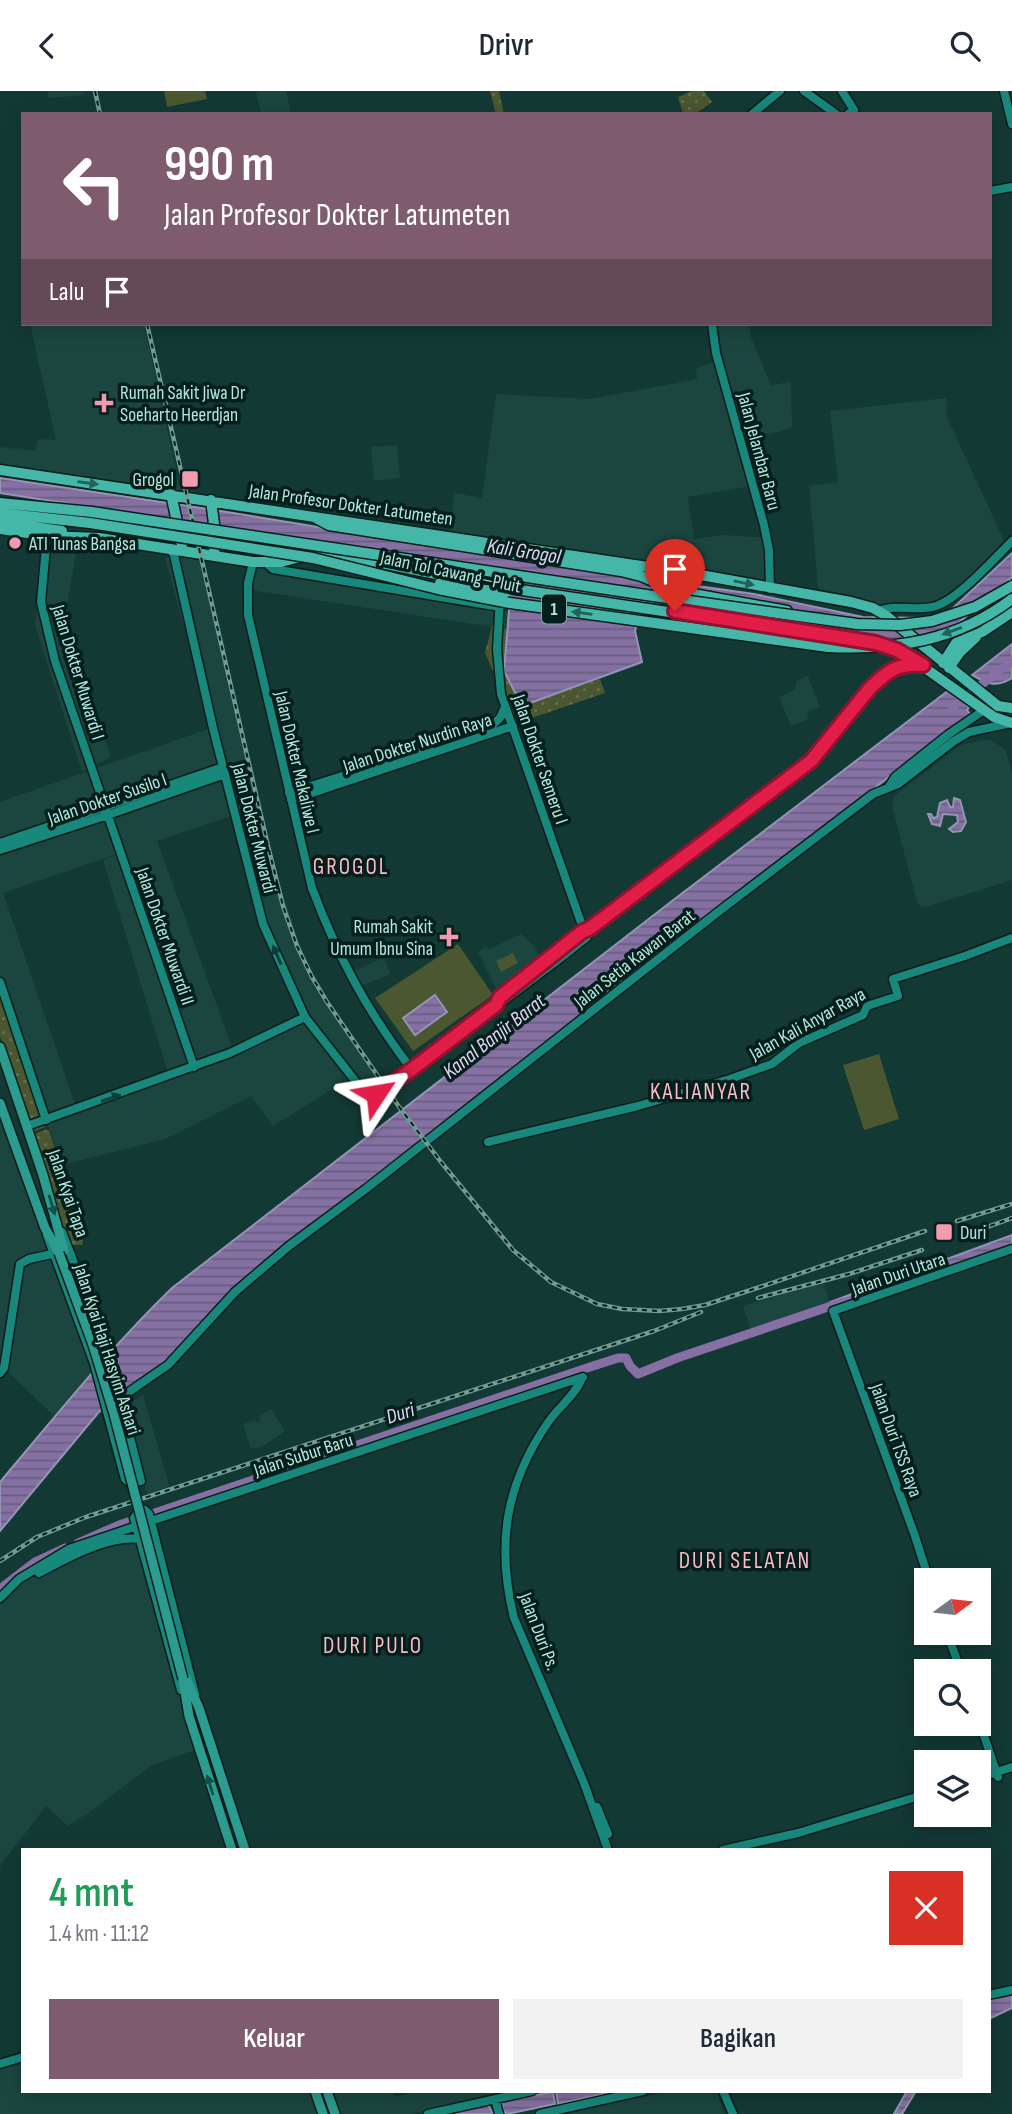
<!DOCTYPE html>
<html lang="id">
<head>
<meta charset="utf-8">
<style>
	body { margin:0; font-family:"Sofia Sans Condensed",sans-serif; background:#f2f2f3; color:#1f2937; height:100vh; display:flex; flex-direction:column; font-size:26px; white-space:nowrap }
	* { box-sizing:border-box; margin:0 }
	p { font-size:23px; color:#747a83 }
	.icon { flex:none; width:38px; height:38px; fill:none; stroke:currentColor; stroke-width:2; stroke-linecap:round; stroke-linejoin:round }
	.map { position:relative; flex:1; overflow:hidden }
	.side { position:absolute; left:21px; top:1757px; width:970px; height:245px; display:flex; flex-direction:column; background:#fff; border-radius:0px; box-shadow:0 4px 18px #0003 }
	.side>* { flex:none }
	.top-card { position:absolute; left:21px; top:21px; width:971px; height:214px; border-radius:0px; box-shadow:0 4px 18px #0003; background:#7e5c6d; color:#fff; overflow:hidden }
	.needle { width:46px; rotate:75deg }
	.fabs { position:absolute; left:914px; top:1477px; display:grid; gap:14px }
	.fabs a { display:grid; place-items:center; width:77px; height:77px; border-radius:0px; background:#fff; box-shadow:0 4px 18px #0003; font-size:35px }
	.pin { position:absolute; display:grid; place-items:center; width:60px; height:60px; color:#fff; margin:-72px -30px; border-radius:50% 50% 50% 0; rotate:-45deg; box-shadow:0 0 7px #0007 }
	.pin .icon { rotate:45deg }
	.me { position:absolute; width:77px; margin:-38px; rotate:57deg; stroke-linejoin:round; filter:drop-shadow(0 0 5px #0008) }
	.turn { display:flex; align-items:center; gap:24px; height:147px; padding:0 28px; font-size:32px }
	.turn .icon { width:91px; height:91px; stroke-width:2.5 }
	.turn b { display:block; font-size:49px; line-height:60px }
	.then { display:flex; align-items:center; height:66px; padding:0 28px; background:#0003; gap:14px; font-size:26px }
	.round { display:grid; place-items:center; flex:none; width:74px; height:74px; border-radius:0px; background:#f2f2f3 }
	.headline { display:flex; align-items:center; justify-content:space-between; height:119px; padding:0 28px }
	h1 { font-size:42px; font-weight:600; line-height:52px; color:#1e9e55 }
	.action { display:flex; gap:14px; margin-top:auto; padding:14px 28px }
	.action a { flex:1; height:80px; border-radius:0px; background:#7e5c6d; color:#fff; font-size:28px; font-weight:600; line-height:80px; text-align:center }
	.action a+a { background:#f2f2f3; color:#1f2937 }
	header { display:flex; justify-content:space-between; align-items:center; height:91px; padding:0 28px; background:#fff; font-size:32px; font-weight:600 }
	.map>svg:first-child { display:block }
	.built { fill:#1b4640; fill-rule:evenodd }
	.grass { fill:#4a5730 }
	.park { fill:url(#park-dots) }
	.water { fill:url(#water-rules); stroke:#9494b5; stroke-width:2 }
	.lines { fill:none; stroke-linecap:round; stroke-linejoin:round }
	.river { stroke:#8670a3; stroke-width:9 }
	.secondary-casing { stroke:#0d1d1a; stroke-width:11 }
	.primary-casing { stroke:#0d1d1a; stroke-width:12 }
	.highway-casing { stroke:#0d1d1a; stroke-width:13 }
	.secondary { stroke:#18887c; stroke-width:8 }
	.primary { stroke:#2b9c8f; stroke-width:9 }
	.highway { stroke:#44b7a9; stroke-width:10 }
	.rail-casing { stroke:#6f9c95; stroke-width:4.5 }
	.rail { stroke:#041e1b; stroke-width:2; stroke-dasharray:5; stroke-linecap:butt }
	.primary-bridge-casing { stroke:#0d1d1a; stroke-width:12; stroke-linecap:butt }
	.highway-bridge-casing { stroke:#0d1d1a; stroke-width:13; stroke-linecap:butt }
	.primary-bridge { stroke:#2b9c8f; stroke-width:9 }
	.highway-bridge { stroke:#44b7a9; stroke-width:10 }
	.oneway { fill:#21635b }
	.oneway2 { fill:#0a3e38 }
	.oneway3 { fill:#145049 }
	.route-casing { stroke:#92132f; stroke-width:18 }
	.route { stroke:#e11d48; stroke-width:12 }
	.poi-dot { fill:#f29ab0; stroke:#041e1b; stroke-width:2.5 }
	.labels { text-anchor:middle; stroke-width:7; stroke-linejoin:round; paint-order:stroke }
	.shield { fill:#041e1b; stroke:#7faba4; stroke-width:2 }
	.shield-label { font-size:18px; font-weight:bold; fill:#b4e8df }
	.poi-label { font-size:19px; fill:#b4e8df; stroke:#041e1b; text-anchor:start }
	.street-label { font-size:19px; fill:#b4e8df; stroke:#041e1b }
	.water-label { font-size:21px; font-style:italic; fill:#e2d5f4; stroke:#041e1b }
	.quarter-label { font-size:23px; letter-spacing:2px; fill:#fcb9c8; stroke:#041e1b }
</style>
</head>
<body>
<header><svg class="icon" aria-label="back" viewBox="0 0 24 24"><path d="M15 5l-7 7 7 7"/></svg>Drivr<svg class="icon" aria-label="search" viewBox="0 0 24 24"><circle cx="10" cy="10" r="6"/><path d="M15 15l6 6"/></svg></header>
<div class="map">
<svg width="1012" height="2023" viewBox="0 0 1012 2023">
	<defs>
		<pattern id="park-dots" width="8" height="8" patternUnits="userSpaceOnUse" patternTransform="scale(1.75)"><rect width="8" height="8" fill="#4a5730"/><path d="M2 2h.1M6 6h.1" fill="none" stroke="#626f4e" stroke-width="1.8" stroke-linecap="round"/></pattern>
		<pattern id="water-rules" width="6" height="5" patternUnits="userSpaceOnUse" patternTransform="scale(1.75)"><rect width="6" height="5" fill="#8670a3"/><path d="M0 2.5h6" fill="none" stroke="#665f7d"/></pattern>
	</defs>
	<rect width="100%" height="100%" fill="#133934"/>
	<!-- built -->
	<path class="built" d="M 48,0 L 84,0 L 85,4 L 48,7 Z
		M 256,0 L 286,0 L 291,23 L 261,23 Z
		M 30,233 L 144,233 L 181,400 L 0,374 L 0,356 L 35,360 L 38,348 L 56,349 Z
		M 716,233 L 749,233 L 751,246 L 771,295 L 791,290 L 792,337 L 745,349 L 757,394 L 688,406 L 694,448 L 723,444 L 768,447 L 776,508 L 738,486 L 568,457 L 450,443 L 454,402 L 482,407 L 496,303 L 591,308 L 697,288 L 696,277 L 723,268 Z
		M 946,307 L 947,326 L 1006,454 L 947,510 L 927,517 L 819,509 L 809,395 L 838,391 L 830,320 Z
		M 397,354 L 400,387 L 374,390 L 371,356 Z
		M 47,445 L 78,448 L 65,529 L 111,666 L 82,681 L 35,534 Z
		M 165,466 L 204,466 L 267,755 L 314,896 L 386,997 L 352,986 L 273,1035 L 251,1005 L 165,1048 L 61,1074 L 0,886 L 0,711 L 211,637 ZM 234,724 L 263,833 L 305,926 L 232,956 L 157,750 ZM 123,761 L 103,769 L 168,982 L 77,1019 L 3,802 Z
		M 244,469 L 341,485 L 507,520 L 506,538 L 251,499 Z
		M 808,585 L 820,616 L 807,621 L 809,628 L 791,635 L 779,606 L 795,599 L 797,589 Z
		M 984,649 L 991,649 L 1006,659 L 1012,684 L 1012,789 L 926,816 L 920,815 L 917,811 L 892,715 L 894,705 L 961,654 Z
		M 521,843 L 535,856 L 543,874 L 496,898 L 478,861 L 486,856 L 488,859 Z
		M 384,867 L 390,883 L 361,895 L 355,879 Z
		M 0,1018 L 89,1263 L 93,1282 L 55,1326 L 4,1277 L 0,1277 Z
		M 823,1190 L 830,1213 L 751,1240 L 743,1215 Z
		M 143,1304 L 170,1397 L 147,1403 L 126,1314 Z
		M 271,1318 L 285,1340 L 263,1355 L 251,1358 L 243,1333 L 255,1329 L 256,1332 L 261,1329 L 259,1325 Z
		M 140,1448 L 198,1658 L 152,1674 L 101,1713 L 68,1735 L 46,1715 L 0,1775 L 0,1507 L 21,1491 L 85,1459 Z
		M 23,1971 L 23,2000 L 312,2000 L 319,2023 L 0,2023 L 0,1978 Z
		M 329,2000 L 392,2000 L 394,2006 L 418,2000 L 519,2000 L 410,2023 L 337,2023 Z
		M 671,2000 L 717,2000 L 724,2023 L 563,2023 Z"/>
	<!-- grass -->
	<path class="grass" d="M 164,0 L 205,0 L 207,8 L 167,16 Z
		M 458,853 L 493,904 L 413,960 L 375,907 Z
		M 513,862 L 518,872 L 501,881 L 496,870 Z
		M 879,963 L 899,1028 L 864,1039 L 843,974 Z"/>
	<!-- park -->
	<path class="park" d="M 490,0 L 499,0 L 504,23 L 496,23 Z
		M 692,0 L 704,0 L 712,11 L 695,23 L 683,23 L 678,6 Z
		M 492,535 L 506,538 L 506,579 L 522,615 L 600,588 L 605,602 L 526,629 L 511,620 L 485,562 Z
		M 0,904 L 45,1036 L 33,1041 L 0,945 Z
		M 45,1039 L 49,1039 L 83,1150 L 82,1154 L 69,1154 L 34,1043 Z"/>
	<!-- water -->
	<path class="water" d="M 0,387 L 215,419 L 542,473 L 754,503 L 863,526 L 927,527 L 952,518 L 1012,462 L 1012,486 L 961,530 L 938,546 L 890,550 L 752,521 L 643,510 L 635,540 L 642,571 L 522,615 L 504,580 L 512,482 L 0,402 Z
		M 1012,553 L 1012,587 C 995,597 988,593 972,584 Z
		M 949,599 L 969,616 L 967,619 L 970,623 L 258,1176 L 164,1275 L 122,1300 L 98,1322 L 0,1440 L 0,1391 C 56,1325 110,1257 172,1197 L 672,810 Z
		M 954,707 L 960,709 L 966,731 L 961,740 L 953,741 L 949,738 L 958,731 L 957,724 L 943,723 L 940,735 L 932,733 L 928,723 L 931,723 L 933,727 L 937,726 L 940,712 L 947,709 L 950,716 L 953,716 Z
		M 435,904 L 447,921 L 415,944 L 403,927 Z
		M 1012,1144 L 1012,1154 L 833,1219 L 830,1211 Z
		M 1012,1903 L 1012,1917 L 989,1928 L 989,1909 Z
		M 556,2000 L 616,2000 L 558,2013 Z
		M 907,2000 L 916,2000 L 902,2023 L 894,2023 Z
		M 553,2001 L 555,2013 L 507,2023 L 503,2020 L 502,2010 Z
		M 488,2013 L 493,2023 L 444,2023 Z"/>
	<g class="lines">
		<!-- river -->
		<path class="river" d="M 952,616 L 1012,570
			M 78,1452 L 119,1434 L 593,1275 L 618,1267 L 626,1267 L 630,1275 L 638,1283 L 677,1267 L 843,1211
			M 0,1498 L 35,1471 L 65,1457"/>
		<defs>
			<path id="secondary" d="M 804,0 L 836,23
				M 842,0 L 854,19 L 848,23
				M 1004,0 L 1012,33
				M 752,23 L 780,0
				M 990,100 L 1012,96
				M 712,233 L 716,262 L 764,434 L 769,459 L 770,498
				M 47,445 L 41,511 L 55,570 L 194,976
				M 170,457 L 174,464 L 213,637 L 263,833 L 305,926 L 364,1001 L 370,1004 L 376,1003 L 412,979 L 563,865 L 587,846 L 589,838
				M 253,471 L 248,492 L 248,524 L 312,797 C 338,866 367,920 412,979
				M 266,472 L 273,478 L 500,516
				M 500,507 L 497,558 L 501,603 L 585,843
				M 878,520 C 896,513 914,520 932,516 C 955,512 994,468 1012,450
				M 488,638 L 500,627 L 505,616
				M 890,694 L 895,686 L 949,643 L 984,619
				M 289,702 L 430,657
				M 291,709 L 513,635
				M 0,752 L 223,676
				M 0,759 L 108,724 L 225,683
				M 0,891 L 46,1029
				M 496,913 L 501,906 L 583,840 L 589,838 L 811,670 L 870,597 C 886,582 898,572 920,573
				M 27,1035 L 230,962 L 305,926
				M 488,1051 L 638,1015 L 730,988 L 772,973 L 799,952 L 863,924 L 867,915 L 898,905 L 893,888 L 965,865 L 1012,847
				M 47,1144 L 94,1272 L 125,1388 L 130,1392 L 141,1390 L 108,1260 L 62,1141
				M 0,1282 L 4,1277 L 20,1173 L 29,1168 L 52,1163
				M 582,1287 C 576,1303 559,1316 549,1330 C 505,1393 496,1454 514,1527 L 584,1692 L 608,1759
				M 120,1307 L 168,1274 L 235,1201 L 289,1155 L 367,1097 L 718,821 L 873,703 L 898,693 L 954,650 L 969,641 L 1011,632
				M 151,1430 L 583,1286
				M 39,1482 C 67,1467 108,1444 140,1448
				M 929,1489 L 915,1445 L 833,1220 L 1012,1158
				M 0,1507 L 19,1488 L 69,1458 L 137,1435
				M 947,1542 L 961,1580
				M 181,1599 L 134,1427 L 139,1420 L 145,1419 L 149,1423 L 195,1603
				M 978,1627 L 998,1686
				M 978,1687 L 1012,1676
				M 597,1716 L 608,1743
				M 723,1759 L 798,1742 L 926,1703
				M 989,1904 L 1012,1899
				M 0,1973 L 23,1966
				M 723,2000 L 733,2023
				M 495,2008 L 499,2023
				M 428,2023 L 532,2000
				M 540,2023 L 643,2000"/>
			<path id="primary" d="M 0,956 L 43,1084 L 64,1160
				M 0,1012 L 45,1137 L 59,1162
				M 186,1587 L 199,1617 L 245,1759
				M 183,1589 L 189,1625 L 232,1759
				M 315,2000 L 323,2023
				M 327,2000 L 335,2023"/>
			<path id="highway" d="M 0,379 L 695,483 L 851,511 L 873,517 L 885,524 L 998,615 L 1012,617
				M 171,403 L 182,454
				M 211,409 L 215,441 L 214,465
				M 0,412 L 92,421
				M 0,422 L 90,432
				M 316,427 L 329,434 L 621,480 L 641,485 L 677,500 L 787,520
				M 0,431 L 62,440
				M 0,438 L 47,445 L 99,447 L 253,471 L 281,471 L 311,463 L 331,462 L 501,496 L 876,552 L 908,565 L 994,626 L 1012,632
				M 943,572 L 956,552 L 982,541 L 1012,521
				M 949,577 L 960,561 L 976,546"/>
		</defs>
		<!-- secondary casing -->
		<use href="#secondary" class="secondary-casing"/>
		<!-- primary casing -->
		<use href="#primary" class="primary-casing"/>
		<!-- highway casing -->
		<use href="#highway" class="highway-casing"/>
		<!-- secondary -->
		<use href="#secondary" class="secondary"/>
		<!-- primary -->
		<use href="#primary" class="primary"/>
		<!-- highway -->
		<use href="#highway" class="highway"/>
		<defs>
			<path id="rail" d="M 95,0 L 100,23
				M 147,233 L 268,755 L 283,815 L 297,855 L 312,886 L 327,911 L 397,1013 L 441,1071 L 513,1159 L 551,1191 L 597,1213 L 622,1218 L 659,1220 L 682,1218 L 705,1214 L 760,1196 L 925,1140
				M 957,1130 L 1012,1113
				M 962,1145 L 1012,1127
				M 758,1207 L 849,1183 L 922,1159
				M 0,1470 L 37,1446 L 86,1426 L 654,1240 L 701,1221"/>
		</defs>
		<!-- rail casing -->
		<use href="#rail" class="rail-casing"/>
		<!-- rail -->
		<use href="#rail" class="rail"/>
		<defs>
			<path id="primary-bridge" d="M 59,1162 L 93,1254 L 114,1323 L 183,1588
				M 101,1261 L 113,1301"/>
			<path id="highway-bridge" d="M 92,421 L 653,505 L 857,533 L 900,534 L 932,530 L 975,516 L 1012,495
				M 90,432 L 313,467 L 438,498 L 510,512 L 828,556 C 896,559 957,550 1012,508
				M 440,492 L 505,502"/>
		</defs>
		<!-- primary-bridge casing -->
		<use href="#primary-bridge" class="primary-bridge-casing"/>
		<!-- highway-bridge casing -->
		<use href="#highway-bridge" class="highway-bridge-casing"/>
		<!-- primary-bridge -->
		<use href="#primary-bridge" class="primary-bridge"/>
		<!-- highway-bridge -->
		<use href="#highway-bridge" class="highway-bridge"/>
	</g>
	<!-- one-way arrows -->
	<defs><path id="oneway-solid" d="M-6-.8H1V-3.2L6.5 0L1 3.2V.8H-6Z" transform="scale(1.75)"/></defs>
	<g class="oneway">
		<use href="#oneway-solid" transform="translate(88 392) rotate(8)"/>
		<use href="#oneway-solid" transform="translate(744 492) rotate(12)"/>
		<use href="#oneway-solid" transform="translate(582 522) rotate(-172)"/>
		<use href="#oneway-solid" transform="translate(952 540) rotate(160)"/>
	</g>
	<g class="oneway2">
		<use href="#oneway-solid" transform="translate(277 864) rotate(-114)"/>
		<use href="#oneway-solid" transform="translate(111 1007) rotate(-19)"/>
	</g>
	<g class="oneway3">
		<use href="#oneway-solid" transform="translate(52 1114) rotate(73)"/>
		<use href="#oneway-solid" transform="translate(210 1694) rotate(-107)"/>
	</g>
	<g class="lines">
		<defs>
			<path id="route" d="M 376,1003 L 411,979 L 496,914 L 500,906 L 583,840 L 589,838 L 811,670 L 870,597 C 888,580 897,572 923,574 L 897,559 L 876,552 L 675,520"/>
		</defs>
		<!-- route casing -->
		<use href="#route" class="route-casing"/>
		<!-- route -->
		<use href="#route" class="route"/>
	</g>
	<!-- markers -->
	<g class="poi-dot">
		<path d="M100.5 301.5h7v7h7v7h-7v7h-7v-7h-7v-7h7z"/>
		<rect x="181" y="379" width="18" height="18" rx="3.5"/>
		<circle cx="15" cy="452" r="7"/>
		<path d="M445.5 835.5h7v7h7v7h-7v7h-7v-7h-7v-7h7z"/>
		<rect x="935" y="1132" width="18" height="18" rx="3.5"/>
	</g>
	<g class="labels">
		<!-- shield labels -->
		<rect class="shield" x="542" y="503.5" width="24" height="29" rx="5"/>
		<g class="shield-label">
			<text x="554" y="524">1</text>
		</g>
		<!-- poi labels -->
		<g class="poi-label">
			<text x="120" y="308">Rumah Sakit Jiwa Dr<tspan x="120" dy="22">Soeharto Heerdjan</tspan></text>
			<text x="174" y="395" text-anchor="end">Grogol</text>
			<text x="29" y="459">ATI Tunas Bangsa</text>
			<text x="433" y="842" text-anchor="end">Rumah Sakit<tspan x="433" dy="22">Umum Ibnu Sina</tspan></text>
			<text x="960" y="1148">Duri</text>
		</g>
		<!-- street labels -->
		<g class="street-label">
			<text transform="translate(760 360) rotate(75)" y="7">Jalan Jelambar Baru</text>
			<text transform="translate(351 413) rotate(8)" y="7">Jalan Profesor Dokter Latumeten</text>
			<text transform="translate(451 480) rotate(12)" y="7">Jalan Tol Cawang–Pluit</text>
			<text transform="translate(79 581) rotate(73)" y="7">Jalan Dokter Muwardi I</text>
			<text transform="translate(417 651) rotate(-18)" y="7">Jalan Dokter Nurdin Raya</text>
			<text transform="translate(541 668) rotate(71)" y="7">Jalan Dokter Semeru I</text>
			<text transform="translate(298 671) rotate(77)" y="7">Jalan Dokter Makaliwe I</text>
			<text transform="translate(107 707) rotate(-19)" y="7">Jalan Dokter Susilo I</text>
			<text transform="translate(255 737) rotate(76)" y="7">Jalan Dokter Muwardi</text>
			<text transform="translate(166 845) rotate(71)" y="7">Jalan Dokter Muwardi II</text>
			<text transform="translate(634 867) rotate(-38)" y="7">Jalan Setia Kawan Barat</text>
			<text transform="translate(807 932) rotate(-29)" y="7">Jalan Kali Anyar Raya</text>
			<text transform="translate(69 1102) rotate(71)" y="7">Jalan Kyai Tapa</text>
			<text transform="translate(898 1182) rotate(-19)" y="7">Jalan Duri Utara</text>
			<text transform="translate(108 1258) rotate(72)" y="7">Jalan Kyai Haji Hasyim Ashari</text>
			<text transform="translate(897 1349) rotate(70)" y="7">Jalan Duri TSS Raya</text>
			<text transform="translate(303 1363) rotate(-18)" y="7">Jalan Subur Baru</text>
			<text transform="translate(540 1540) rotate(69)" y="7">Jalan Duri Ps.</text>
		</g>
		<!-- water labels -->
		<g class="water-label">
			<text transform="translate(524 460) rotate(9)" y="7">Kali Grogol</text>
			<text transform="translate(494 945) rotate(-38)" y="7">Kanal Banjir Barat</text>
			<text transform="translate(400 1322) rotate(-18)" y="7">Duri</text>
		</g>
		<!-- quarter labels -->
		<g class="quarter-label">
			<text x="351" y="783">GROGOL</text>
			<text x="701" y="1008">KALIANYAR</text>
			<text x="745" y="1477">DURI SELATAN</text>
			<text x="373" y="1562">DURI PULO</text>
		</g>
	</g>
</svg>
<div class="fabs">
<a><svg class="needle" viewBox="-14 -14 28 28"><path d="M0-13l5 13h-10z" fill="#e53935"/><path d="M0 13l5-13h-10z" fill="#747a83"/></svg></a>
<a><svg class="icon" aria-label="search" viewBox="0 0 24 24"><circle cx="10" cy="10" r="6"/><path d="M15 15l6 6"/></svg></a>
<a><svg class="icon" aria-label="layers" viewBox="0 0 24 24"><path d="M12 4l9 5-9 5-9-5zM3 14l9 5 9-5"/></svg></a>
</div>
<div class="pin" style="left:675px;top:520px;background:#d93025"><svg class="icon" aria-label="arrive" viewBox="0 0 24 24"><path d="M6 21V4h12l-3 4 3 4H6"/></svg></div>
<svg class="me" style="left:376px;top:1003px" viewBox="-20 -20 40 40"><path d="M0-17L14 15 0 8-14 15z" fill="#e11d48" stroke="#fff" stroke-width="4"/></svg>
<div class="top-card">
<div class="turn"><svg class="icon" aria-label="left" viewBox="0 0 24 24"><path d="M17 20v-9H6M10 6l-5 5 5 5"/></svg><div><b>990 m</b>Jalan Profesor Dokter Latumeten</div></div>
<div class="then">Lalu<svg class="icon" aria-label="arrive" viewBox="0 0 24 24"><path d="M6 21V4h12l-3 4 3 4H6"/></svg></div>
</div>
<section class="side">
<div class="headline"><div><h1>4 mnt</h1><p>1.4 km · 11:12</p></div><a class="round" style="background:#d93025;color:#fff"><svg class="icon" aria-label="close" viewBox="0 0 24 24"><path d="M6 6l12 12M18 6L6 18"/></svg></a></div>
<div class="action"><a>Keluar</a><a>Bagikan</a></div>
</section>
</div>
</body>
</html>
